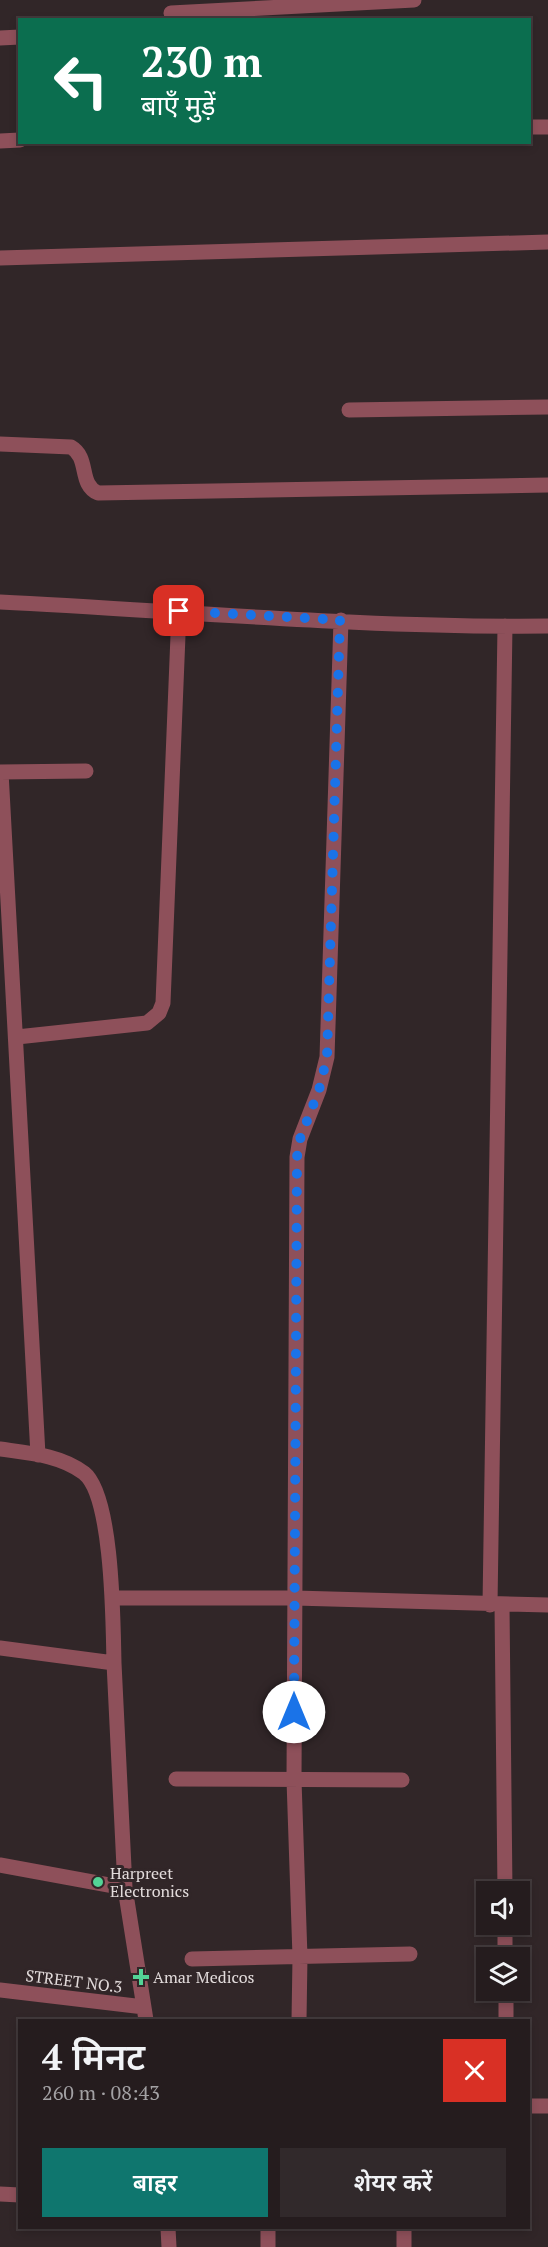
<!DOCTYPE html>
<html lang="hi">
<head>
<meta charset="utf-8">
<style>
	body { margin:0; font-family:"PT Serif","Noto Sans Devanagari",serif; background:#31292b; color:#f1f3f6; height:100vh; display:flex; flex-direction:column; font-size:22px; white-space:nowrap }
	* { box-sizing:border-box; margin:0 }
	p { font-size:20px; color:#a3a1a4 }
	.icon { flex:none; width:33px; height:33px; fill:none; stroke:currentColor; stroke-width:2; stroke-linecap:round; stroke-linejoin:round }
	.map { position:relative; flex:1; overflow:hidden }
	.details { position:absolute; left:18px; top:2019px; width:512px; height:210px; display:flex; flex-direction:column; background:#251c1e; border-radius:0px; box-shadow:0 3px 9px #0003,0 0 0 2px #423a3c }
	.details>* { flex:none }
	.top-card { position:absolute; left:18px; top:18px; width:513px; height:126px; border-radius:0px; box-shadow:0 3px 9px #0003,0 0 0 2px #423a3c; background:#0b6e4f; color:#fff; overflow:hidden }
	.fabs { position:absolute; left:476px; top:1881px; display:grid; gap:12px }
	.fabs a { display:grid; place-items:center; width:54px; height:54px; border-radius:0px; background:#251c1e; box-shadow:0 3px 9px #0003,0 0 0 2px #423a3c; font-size:30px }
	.pin { position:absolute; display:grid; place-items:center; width:51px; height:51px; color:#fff; margin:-26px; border-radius:12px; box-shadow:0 3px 9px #0006 }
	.me { position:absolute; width:66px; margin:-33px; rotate:0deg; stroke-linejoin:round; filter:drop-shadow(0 0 4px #0008) }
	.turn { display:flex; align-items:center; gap:21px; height:126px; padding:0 24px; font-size:27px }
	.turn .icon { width:78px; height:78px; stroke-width:2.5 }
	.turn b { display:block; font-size:42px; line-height:51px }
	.round { display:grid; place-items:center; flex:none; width:63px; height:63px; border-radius:0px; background:#31292b }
	.headline { display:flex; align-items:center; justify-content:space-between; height:102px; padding:0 24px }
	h1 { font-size:36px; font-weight:600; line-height:45px }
	.cta { display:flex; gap:12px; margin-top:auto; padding:12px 24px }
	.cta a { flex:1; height:69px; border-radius:0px; background:#0f766e; color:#fff; font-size:24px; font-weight:600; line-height:69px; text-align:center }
	.cta a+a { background:#31292b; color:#f1f3f6 }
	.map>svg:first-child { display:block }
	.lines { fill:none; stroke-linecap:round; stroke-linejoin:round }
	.street { stroke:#8e505a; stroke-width:15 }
	.route { stroke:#1a73e8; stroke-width:10; stroke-dasharray:0 18 }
	.poi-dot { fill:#53d396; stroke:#312628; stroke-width:2 }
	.labels { text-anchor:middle; stroke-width:6; stroke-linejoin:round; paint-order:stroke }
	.poi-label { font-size:16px; fill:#e2dbdb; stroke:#312628; text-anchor:start }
	.street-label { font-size:16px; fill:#e2dbdb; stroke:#312628 }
</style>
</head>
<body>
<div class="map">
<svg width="548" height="2247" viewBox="0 0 548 2247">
	<rect width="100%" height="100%" fill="#312628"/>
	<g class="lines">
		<!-- street -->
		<path class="street" d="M 171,13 L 414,0
			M 0,38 L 20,37
			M 530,127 L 548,127
			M 0,141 L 20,140
			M 0,258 L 548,242
			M 349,410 L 548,407
			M 0,444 L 71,447 C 90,458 78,484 98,493 L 548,485
			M 0,602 C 181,611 367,628 548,626
			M 0,772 L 86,771
			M 1,772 L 38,1455
			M 17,1037 L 147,1023 L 159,1013 L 163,1003 L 179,611
			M 0,1449 C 29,1453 60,1455 84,1473 C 113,1496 113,1624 114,1663 L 0,1648
			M 112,1598 L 295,1598 L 548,1605
			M 490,1605 L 505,626
			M 502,1605 L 505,1892
			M 114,1663 L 125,1888
			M 176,1779 L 402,1780
			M 0,1865 L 125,1888 L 146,2020
			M 505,1924 L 505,1958
			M 192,1959 L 410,1954
			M 0,1990 L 144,2007
			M 506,1990 L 506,2020
			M 299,2020 L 300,1957 L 294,1780 L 297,1157 L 300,1139 L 319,1090 L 327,1057 L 341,620
			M 528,2106 L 548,2106
			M 0,2194 L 20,2195
			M 168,2228 L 169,2247
			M 268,2228 L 268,2247
			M 404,2228 L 404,2247"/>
	</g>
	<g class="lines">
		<!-- route -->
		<path class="route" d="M 179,611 L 340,620 L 327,1057 L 319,1090 L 300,1139 L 297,1157 L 294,1712"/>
	</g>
	<!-- markers -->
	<g class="poi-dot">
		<circle cx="98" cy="1882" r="6"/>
		<path d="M138 1968h6v6h6v6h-6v6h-6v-6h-6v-6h6z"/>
	</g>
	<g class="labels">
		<!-- poi labels -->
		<g class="poi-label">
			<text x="110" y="1879">Harpreet<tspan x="110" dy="18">Electronics</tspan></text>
			<text x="153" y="1983">Amar Medicos</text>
		</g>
		<!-- street labels -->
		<g class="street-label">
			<text transform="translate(74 1981) rotate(7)" y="6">STREET NO.3</text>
		</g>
	</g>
</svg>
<div class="fabs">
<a><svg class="icon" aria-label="sound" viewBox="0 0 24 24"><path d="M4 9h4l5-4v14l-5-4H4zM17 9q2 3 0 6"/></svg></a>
<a><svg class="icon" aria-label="layers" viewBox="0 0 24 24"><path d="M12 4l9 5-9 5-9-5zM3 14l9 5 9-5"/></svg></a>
</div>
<div class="pin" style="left:179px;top:611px;background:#d93025"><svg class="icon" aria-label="arrive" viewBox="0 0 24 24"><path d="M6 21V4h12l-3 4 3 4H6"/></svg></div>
<svg class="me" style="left:294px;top:1712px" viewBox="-20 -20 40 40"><circle r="19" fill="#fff"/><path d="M0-13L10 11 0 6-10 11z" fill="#1a73e8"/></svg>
<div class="top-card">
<div class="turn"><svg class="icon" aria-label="left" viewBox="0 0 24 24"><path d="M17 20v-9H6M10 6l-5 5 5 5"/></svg><div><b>230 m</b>बाएँ मुड़ें</div></div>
</div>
<section class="details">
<div class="headline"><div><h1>4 मिनट</h1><p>260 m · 08:43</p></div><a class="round" style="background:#d93025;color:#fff"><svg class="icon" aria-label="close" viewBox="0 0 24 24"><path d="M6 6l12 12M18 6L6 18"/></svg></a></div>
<div class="cta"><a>बाहर</a><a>शेयर करें</a></div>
</section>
</div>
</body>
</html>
